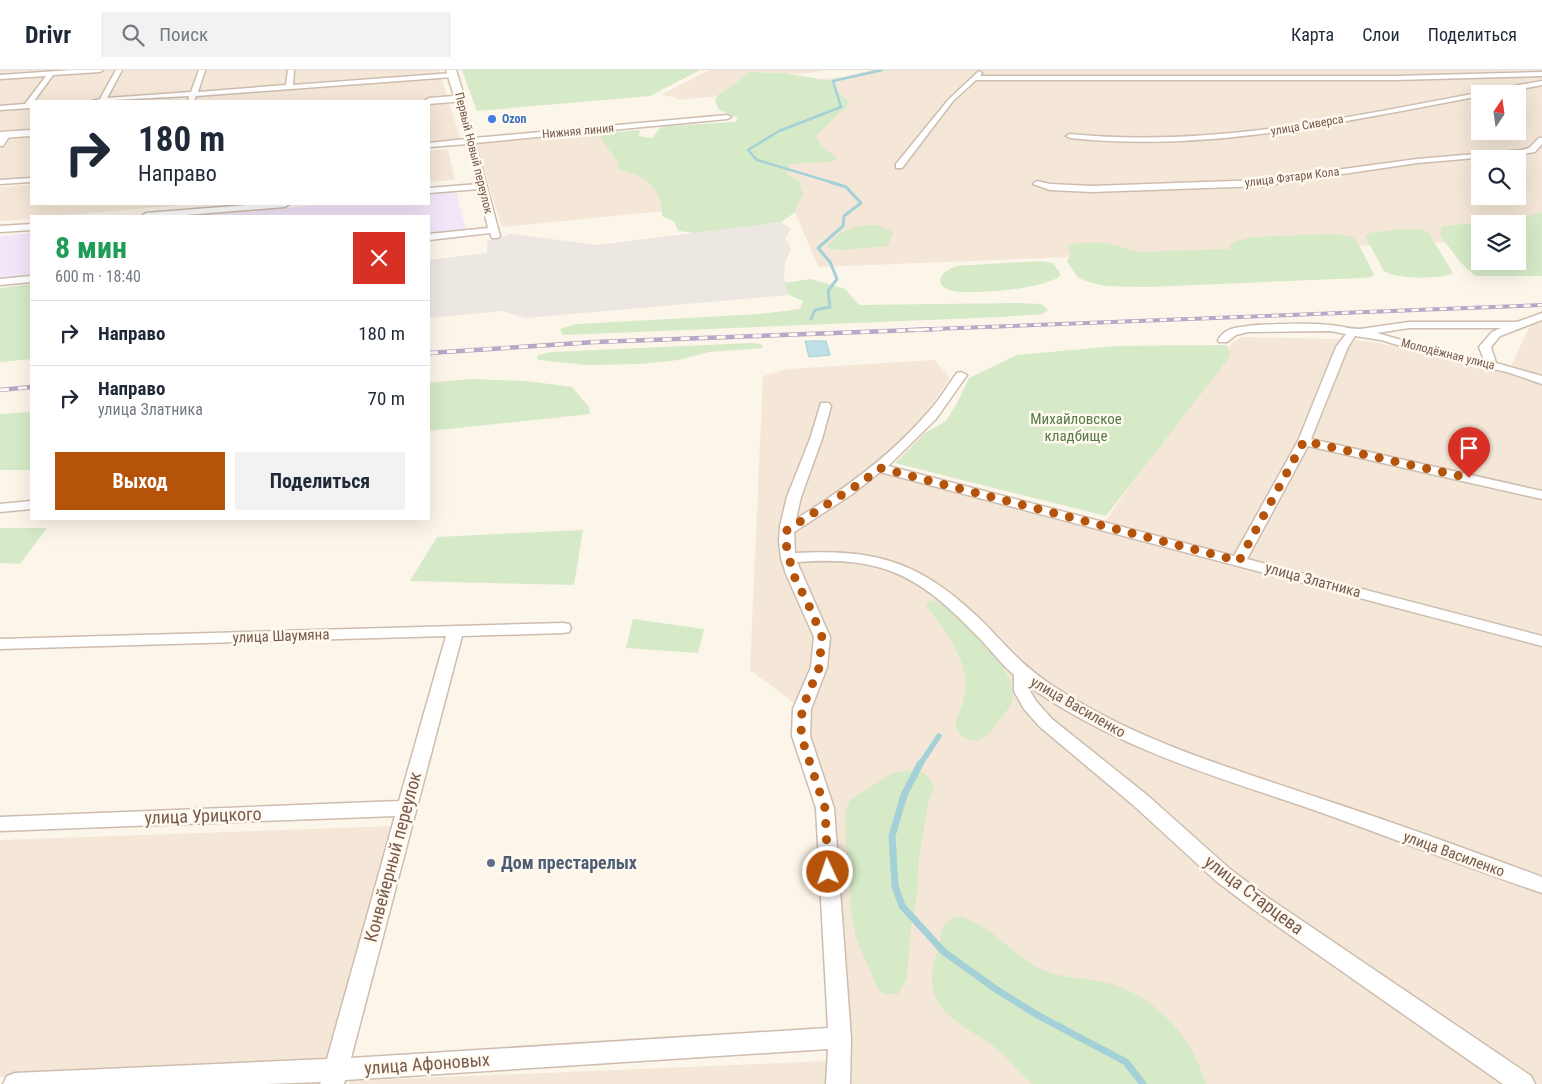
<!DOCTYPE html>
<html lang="ru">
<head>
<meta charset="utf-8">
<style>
	body { margin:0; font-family:"Roboto Condensed",sans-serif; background:#f2f2f3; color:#1f2937; height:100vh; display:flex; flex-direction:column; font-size:19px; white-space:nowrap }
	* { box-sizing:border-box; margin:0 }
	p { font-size:16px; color:#747a83 }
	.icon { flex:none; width:28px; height:28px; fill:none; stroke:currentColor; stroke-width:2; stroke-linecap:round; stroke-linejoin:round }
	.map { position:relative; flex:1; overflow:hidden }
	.sheet { position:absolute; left:30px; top:145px; width:400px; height:305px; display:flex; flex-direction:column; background:#fff; border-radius:0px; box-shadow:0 5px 20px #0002 }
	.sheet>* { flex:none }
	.top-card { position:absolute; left:30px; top:30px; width:400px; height:105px; border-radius:0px; box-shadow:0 5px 20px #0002; background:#fff; color:#1f2937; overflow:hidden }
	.needle { width:32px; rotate:13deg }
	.tools { position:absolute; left:1471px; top:15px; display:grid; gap:10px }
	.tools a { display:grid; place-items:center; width:55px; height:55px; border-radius:0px; background:#fff; box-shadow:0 5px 20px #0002; font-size:25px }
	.pin { position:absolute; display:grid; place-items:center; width:42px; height:42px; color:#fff; margin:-51px -21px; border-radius:50% 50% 50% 0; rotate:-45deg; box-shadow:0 0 5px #0007 }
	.pin .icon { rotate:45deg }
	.me { position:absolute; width:55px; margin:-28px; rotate:357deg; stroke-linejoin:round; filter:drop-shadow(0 0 4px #0008) }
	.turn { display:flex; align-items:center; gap:18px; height:105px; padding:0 25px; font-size:22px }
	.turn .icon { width:65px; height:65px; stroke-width:2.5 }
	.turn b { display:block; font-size:35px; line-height:42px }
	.round { display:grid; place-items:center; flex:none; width:52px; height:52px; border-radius:0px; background:#f2f2f3 }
	.head { display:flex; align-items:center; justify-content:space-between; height:85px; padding:0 25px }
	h1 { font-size:30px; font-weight:700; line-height:38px; color:#1e9e55 }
	.button { display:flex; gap:10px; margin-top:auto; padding:10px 25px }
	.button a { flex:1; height:58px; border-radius:0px; background:#b45309; color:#fff; font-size:20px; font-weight:700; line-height:58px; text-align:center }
	.button a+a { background:#f2f2f3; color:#1f2937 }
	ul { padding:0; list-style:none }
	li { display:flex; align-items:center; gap:15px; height:65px; padding:0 25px; border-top:1px solid #e0e1e3 }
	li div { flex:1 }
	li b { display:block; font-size:19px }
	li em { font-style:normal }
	header { display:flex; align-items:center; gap:30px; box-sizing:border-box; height:70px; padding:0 25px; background:#fff; border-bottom:1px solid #e0e1e3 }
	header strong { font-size:24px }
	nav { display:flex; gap:28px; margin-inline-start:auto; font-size:18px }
	.search { width:350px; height:45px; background:#f2f2f3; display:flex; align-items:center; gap:12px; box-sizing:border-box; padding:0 18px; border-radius:0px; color:#747a83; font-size:19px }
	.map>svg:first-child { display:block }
	.residential { fill:#f4e7d8; fill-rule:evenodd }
	.industrial { fill:#ede7e2 }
	.education { fill:#f2e6f9 }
	.green { fill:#d6eac7; fill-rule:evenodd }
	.water { fill:#bee0e6; stroke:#a4d0d8 }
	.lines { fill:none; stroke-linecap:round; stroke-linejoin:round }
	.stream-far3 { stroke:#a4d0d8; stroke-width:2.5 }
	.stream-far2 { stroke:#a4d0d8; stroke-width:3 }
	.stream-far1 { stroke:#a4d0d8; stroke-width:5.5 }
	.stream { stroke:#a4d0d8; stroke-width:7 }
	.street-casing { stroke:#cebdaf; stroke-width:3 }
	.secondary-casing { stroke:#d4bfaf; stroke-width:3 }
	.street { fill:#fff; fill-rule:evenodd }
	.secondary { fill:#fff; fill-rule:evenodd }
	.rail-far1-casing { stroke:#b8a7c7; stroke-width:4 }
	.rail-casing { stroke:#b8a7c7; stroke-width:4.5 }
	.rail-far1 { stroke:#fff9f0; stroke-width:2.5; stroke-dasharray:7; stroke-linecap:butt }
	.rail { stroke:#fff9f0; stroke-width:3; stroke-dasharray:9; stroke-linecap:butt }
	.route { stroke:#b45309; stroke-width:9; stroke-dasharray:0 16.2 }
	.shop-dot { fill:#3f7fe0; stroke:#fff9f0; stroke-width:2 }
	.service-dot { fill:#5c6f8a; stroke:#fff9f0; stroke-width:2 }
	.labels { text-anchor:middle; stroke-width:5; stroke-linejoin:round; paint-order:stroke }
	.far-shop-label { font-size:12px; font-weight:bold; fill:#366cbe; stroke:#fff9f0; text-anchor:start }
	.far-street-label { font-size:12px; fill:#775b4d; stroke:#fff9f0 }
	.park-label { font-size:15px; fill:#557c45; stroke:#fff9f0 }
	.street-label { font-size:15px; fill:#775b4d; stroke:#fff9f0 }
	.near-street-label { font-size:18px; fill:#775b4d; stroke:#fff9f0 }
	.near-service-label { font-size:18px; font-weight:bold; fill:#4e5e75; stroke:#fff9f0; text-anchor:start }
</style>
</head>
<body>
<header>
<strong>Drivr</strong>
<div class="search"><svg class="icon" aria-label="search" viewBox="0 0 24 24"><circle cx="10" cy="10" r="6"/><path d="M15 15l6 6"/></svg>Поиск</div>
<nav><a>Карта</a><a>Слои</a><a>Поделиться</a></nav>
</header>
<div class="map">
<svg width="1542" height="1014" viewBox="0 0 1542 1014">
	<rect width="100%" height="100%" fill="#fcf5e9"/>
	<!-- residential -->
	<path class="residential" d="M 0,0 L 439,0 L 461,71 L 429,74 L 429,31 L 31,31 L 31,108 L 0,111 Z
		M 709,0 L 825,0 L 804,4 L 756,2 L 720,26 L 677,30 L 675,27 L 661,25 Z
		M 871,0 L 1542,0 L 1542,169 L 1518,154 L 1480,154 L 1480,171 L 818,197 L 784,115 L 744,61 L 811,10 L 843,7 ZM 1480,24 L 1518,24 L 1518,61 L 1480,61 ZM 1480,89 L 1518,89 L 1518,126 L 1480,126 Z
		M 596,62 L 634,101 L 684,139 L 502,157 L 476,73 Z
		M 448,79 L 455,110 L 429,112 L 429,81 Z
		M 31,115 L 31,134 L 194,134 L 57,146 L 31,146 L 31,149 L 0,151 L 0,117 Z
		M 1533,249 L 1542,249 L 1542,1014 L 838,1014 L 828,802 L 802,639 L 750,600 L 763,306 L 788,299 L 935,290 L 950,308 L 889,397 L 1105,451 L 1233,272 L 1242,267 L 1333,269 L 1373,272 L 1510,299 Z
		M 394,756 L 330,989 L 0,1007 L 0,770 Z
		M 828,991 L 827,1014 L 349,1014 L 350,1011 Z"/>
	<!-- industrial -->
	<path class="industrial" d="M 781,152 L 791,159 L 785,168 L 791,178 L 785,193 L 784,208 L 789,225 L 525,248 L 502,241 L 429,248 L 429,190 L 487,183 L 487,171 L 512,164 L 597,175 Z"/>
	<!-- education -->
	<path class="education" d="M 456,121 L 466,160 L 429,164 L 429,146 L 200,146 L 329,134 L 429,134 L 429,124 Z
		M 31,163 L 31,205 L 0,208 L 0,166 Z"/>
	<!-- green -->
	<path class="green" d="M 462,0 L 700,0 L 650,26 L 477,41 Z
		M 749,2 L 784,3 L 831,11 L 836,20 L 850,33 L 816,66 C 822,77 828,82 838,88 L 829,92 L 790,94 L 786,104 L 799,111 L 803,124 L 794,143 L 781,152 L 695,163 L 678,161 L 674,151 L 662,146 C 663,119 644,104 619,100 L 617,91 L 600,67 L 603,63 L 641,60 L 638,66 L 652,68 L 660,58 L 667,56 L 735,52 L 738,48 L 719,40 L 715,30 L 719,24 L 735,14 Z
		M 1542,142 L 1542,206 L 1475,206 L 1460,192 L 1440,165 L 1442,156 L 1515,150 ZM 1480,154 L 1518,154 L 1518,191 L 1480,191 Z
		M 871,155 L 879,156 L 893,162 L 888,176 L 842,180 L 827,178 C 836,161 853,156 871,155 Z
		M 1400,159 L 1416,159 L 1428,162 L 1453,203 C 1441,210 1395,209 1384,201 L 1365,166 L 1369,163 Z
		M 1333,164 L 1352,167 L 1356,170 L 1374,204 L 1371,207 L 1361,208 L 1146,217 L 1106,216 L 1092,213 L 1078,208 L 1067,191 L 1071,185 L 1067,176 L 1077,173 L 1107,173 L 1140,182 L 1229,179 L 1233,172 L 1253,167 Z
		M 1041,191 L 1053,193 L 1061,205 C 1047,219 974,225 953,221 C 931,215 941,201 957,196 Z
		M 811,209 L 845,219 L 859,235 L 1019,233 L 1041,234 L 1048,240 L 1042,244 L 1001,247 L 563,265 L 560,259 L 577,254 L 759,244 L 800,239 L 803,231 L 789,225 L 784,213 Z
		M 31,214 L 31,289 L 0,292 L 0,218 Z
		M 752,273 L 761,274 L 763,278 L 709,282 L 678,290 L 641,294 L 586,295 L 539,290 L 537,288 L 538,285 L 552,282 Z
		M 1227,275 L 1230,283 L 1228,289 L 1106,446 L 895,393 L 925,363 L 946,351 L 956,335 L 969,308 L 1017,285 L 1117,276 Z
		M 471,309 L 526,311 L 572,317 L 589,337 L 590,344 L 429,361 L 429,313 Z
		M 31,342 L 31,400 L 0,400 L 0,344 Z
		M 0,458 L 47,458 L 20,494 L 0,493 Z
		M 583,460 L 574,515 L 410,511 L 437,467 Z
		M 930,530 C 946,531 992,579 1002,595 C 1007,603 1013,616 1013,627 C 1013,635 1005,642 1000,649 C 994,658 989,666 979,670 C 970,673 957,666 956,656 C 956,648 965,630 966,619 C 968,591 943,556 926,536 Z
		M 633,549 L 704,559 L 698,583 L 626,578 Z
		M 907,700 C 922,701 928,703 934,717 L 928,734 L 919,788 L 917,824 L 910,865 L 907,908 L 898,924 L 883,924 L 877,917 L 856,868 L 851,842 L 845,749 L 847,737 L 850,730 L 891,704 Z
		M 958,846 C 989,853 1010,882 1037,897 C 1060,910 1089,907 1114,915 C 1159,929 1193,970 1206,1014 L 1032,1014 C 1018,1003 1008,987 993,976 C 971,959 930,944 932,909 C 932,897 936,886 939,875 C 942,860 942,851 958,846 Z"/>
	<!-- water -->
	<path class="water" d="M 805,271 L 826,271 L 830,285 L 809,287 Z"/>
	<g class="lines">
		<!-- stream-far3 -->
		<path class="stream-far3" d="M 834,113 L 757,90 L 748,80 L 779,61 L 841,37 L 833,11 L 882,0"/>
		<!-- stream-far2 -->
		<path class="stream-far2" d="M 811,249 L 815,240 L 830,237 L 828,221 L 837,209 L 830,192 L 818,178 L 843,156 L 844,146 L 861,133 L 846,117 L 830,112"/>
		<!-- stream-far1 -->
		<path class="stream-far1" d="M 919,696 L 939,666"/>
		<!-- stream -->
		<path class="stream" d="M 920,694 L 904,725 L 892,766 L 895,816 L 902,836 L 944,882 L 997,920 L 1039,946 L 1126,992 L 1143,1014"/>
		<defs>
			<path id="street" d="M 72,0 L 103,0 L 100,2 L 53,5 L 34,31 L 31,31 L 31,38 L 0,40 L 0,36 L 25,34 L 46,6 L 0,9 L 0,5 Z
				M 116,0 L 122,0 L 107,28 L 191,22 L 199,0 L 205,0 L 198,22 L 286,15 L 288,0 L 294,0 L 293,15 L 453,3 L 456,5 L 453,7 L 196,26 L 194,31 L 188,31 L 189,26 L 93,31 L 100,29 Z
				M 979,1 L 982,3 L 980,6 L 1395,6 L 1542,2 L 1542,6 L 1395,10 L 976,10 L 953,31 L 902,98 L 896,98 L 896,94 L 949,29 Z
				M 1542,11 L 1542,15 L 1494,24 L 1480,24 L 1480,26 C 1345,51 1208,83 1070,68 L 1066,66 L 1070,64 C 1226,80 1389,38 1542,11 Z
				M 460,27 L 463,29 L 474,68 L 727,45 L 731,47 L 727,49 L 475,73 L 500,166 L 498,168 L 492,168 L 490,163 L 429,170 L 429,164 L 488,158 L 479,119 L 429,123 L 429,118 L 478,114 L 468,74 L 429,77 L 429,73 L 466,69 L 457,29 Z
				M 3,63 L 10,65 L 3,76 L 0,76 L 0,68 Z
				M 1539,68 L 1542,68 L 1542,74 L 1535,82 L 1522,84 L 1417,93 L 1262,116 L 1092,122 L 1050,120 L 1033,114 L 1037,111 L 1050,114 L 1092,116 L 1262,110 L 1417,89 L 1522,80 L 1529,78 Z
				M 31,108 L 31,112 L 0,114 L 0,110 Z
				M 258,134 L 289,134 L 285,137 L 174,146 L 142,146 L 146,143 Z
				M 31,154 L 31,160 L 0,162 L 0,156 Z
				M 31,206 L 31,212 L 0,215 L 0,209 Z
				M 1542,243 L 1542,250 L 1500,266 L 1491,277 L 1496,293 L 1542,306 L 1542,314 L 1507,302 L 1434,286 L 1381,270 L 1355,266 L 1348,277 L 1311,369 L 1542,421 L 1542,429 L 1308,376 L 1247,489 L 1542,566 L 1542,576 L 880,402 L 851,425 L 794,462 L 795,483 C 880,478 925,494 986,555 C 1008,578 1023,596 1050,614 C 1133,670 1228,697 1322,729 C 1396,753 1469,780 1542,807 L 1542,823 C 1465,797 1390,767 1314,740 C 1215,706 1118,679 1030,617 L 1030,621 L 1036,631 L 1052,649 L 1147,725 L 1230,799 L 1267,827 L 1531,1006 L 1535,1014 L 1503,1014 L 1253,839 L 1216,811 L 1133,735 L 1040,657 L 1024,639 L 1014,621 L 1014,605 C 999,592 988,576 974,563 C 917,503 879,486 797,492 L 830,567 L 827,597 L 811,639 L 810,666 L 834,738 L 851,968 L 850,1014 L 826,1014 L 828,979 L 345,1010 L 344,1014 L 320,1014 L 321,1012 L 266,1014 L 3,1014 L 7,1006 L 15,1003 L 327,989 L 395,746 L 0,761 L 0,747 L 399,731 L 446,566 L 0,579 L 0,569 L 563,553 L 569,554 L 571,558 L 569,562 L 563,563 L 462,566 L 351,988 L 828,958 L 816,738 L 792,666 L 793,639 L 811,597 L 814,567 L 786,504 L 781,488 L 779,472 L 780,456 L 787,427 L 810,369 L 821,333 L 829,333 L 831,336 L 822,369 L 801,427 L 796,449 C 845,419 893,384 930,340 C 940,329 948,315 957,303 L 961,302 L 967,305 L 936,349 L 888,396 L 1234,486 L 1298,371 L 1336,277 L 1346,264 L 1330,261 L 1248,262 L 1236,265 L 1227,272 L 1219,272 L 1218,270 C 1220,266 1225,261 1229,260 C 1243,253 1312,253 1330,255 C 1343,256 1355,261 1367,258 L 1409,252 L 1517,252 ZM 1409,258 L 1501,258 L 1492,262 L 1479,277 L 1484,290 L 1436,280 L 1377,263 Z
				M 31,431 L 31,439 L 0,442 L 0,434 Z"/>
			<path id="secondary" d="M 446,0 L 456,0 L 465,29 L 463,31 L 429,34 L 429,31 L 424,31 L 429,28 L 454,26 Z
				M 31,60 L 31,66 L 0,68 L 0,62 Z"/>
		</defs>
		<!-- street casing -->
		<use href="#street" class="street-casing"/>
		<!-- secondary casing -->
		<use href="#secondary" class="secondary-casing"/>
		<!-- street -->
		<use href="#street" class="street"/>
		<!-- secondary -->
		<use href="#secondary" class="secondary"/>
		<defs>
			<path id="rail-far1" d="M 908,260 L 1542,235"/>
			<path id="rail" d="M 429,283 L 596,272 L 940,259
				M 0,320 L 31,317"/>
		</defs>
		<!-- rail-far1 casing -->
		<use href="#rail-far1" class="rail-far1-casing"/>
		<!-- rail casing -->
		<use href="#rail" class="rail-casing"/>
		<!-- rail-far1 -->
		<use href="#rail-far1" class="rail-far1"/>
		<!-- rail -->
		<use href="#rail" class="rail"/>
	</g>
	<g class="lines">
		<!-- route -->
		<path class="route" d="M 828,802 L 825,738 L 801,666 L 802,639 L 819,598 L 822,567 L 811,540 L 793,504 L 786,474 L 787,460 L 862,412 L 880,398 L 1239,491 L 1304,371 L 1469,408"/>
	</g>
	<!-- markers -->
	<circle class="shop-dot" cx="492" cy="49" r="5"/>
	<circle class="service-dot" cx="491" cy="793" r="5"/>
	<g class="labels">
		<!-- far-shop labels -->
		<g class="far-shop-label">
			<text x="502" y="53">Ozon</text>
		</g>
		<!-- far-street labels -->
		<g class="far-street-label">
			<text transform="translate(1307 55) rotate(-10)" y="4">улица Сиверса</text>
			<text transform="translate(578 61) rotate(-5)" y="4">Нижняя линия</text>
			<text transform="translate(474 83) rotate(76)" y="4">Первый Новый переулок</text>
			<text transform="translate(1292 107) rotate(-7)" y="4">улица Фэтари Кола</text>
			<text transform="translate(1448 284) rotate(14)" y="4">Молодёжная улица</text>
		</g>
		<!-- park labels -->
		<g class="park-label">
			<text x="1076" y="354">Михайловское<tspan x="1076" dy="17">кладбище</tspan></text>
		</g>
		<!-- street labels -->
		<g class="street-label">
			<text transform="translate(1313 510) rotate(15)" y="5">улица Златника</text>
			<text transform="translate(281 566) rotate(-2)" y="5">улица Шаумяна</text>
			<text transform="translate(1078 637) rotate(30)" y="5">улица Василенко</text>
			<text transform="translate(1454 784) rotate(20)" y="5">улица Василенко</text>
		</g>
		<!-- near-street labels -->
		<g class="near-street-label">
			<text transform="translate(203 746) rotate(-2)" y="6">улица Урицкого</text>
			<text transform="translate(393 787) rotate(-75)" y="6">Конвейерный переулок</text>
			<text transform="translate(1254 825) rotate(37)" y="6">улица Старцева</text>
			<text transform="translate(427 994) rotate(-4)" y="6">улица Афоновых</text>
		</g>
		<!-- near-service labels -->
		<g class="near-service-label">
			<text x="501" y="799">Дом престарелых</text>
		</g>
	</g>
</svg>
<div class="tools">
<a><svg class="needle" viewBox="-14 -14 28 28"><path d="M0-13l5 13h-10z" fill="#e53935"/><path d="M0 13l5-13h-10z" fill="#747a83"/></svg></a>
<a><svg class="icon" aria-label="search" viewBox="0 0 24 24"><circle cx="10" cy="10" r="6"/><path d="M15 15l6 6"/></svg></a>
<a><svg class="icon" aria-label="layers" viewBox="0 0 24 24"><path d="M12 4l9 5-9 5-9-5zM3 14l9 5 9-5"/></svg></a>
</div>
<div class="pin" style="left:1469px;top:408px;background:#d93025"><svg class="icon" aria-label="arrive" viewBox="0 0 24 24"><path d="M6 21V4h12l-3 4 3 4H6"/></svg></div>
<svg class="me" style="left:828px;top:802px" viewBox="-20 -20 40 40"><circle r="17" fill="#b45309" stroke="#fff" stroke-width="3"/><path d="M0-11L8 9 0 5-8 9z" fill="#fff"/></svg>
<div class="top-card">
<div class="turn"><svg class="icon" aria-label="right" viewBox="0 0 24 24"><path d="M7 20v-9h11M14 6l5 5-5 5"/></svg><div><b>180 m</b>Направо</div></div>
</div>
<section class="sheet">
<div class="head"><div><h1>8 мин</h1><p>600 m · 18:40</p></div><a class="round" style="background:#d93025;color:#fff"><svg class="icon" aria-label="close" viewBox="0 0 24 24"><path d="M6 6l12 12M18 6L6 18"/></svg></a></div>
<ul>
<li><svg class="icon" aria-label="right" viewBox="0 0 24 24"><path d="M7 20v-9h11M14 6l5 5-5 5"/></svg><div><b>Направо</b></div><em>180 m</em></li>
<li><svg class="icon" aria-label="right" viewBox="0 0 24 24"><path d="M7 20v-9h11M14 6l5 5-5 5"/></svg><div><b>Направо</b><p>улица Златника</p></div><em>70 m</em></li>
</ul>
<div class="button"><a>Выход</a><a>Поделиться</a></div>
</section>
</div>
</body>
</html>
